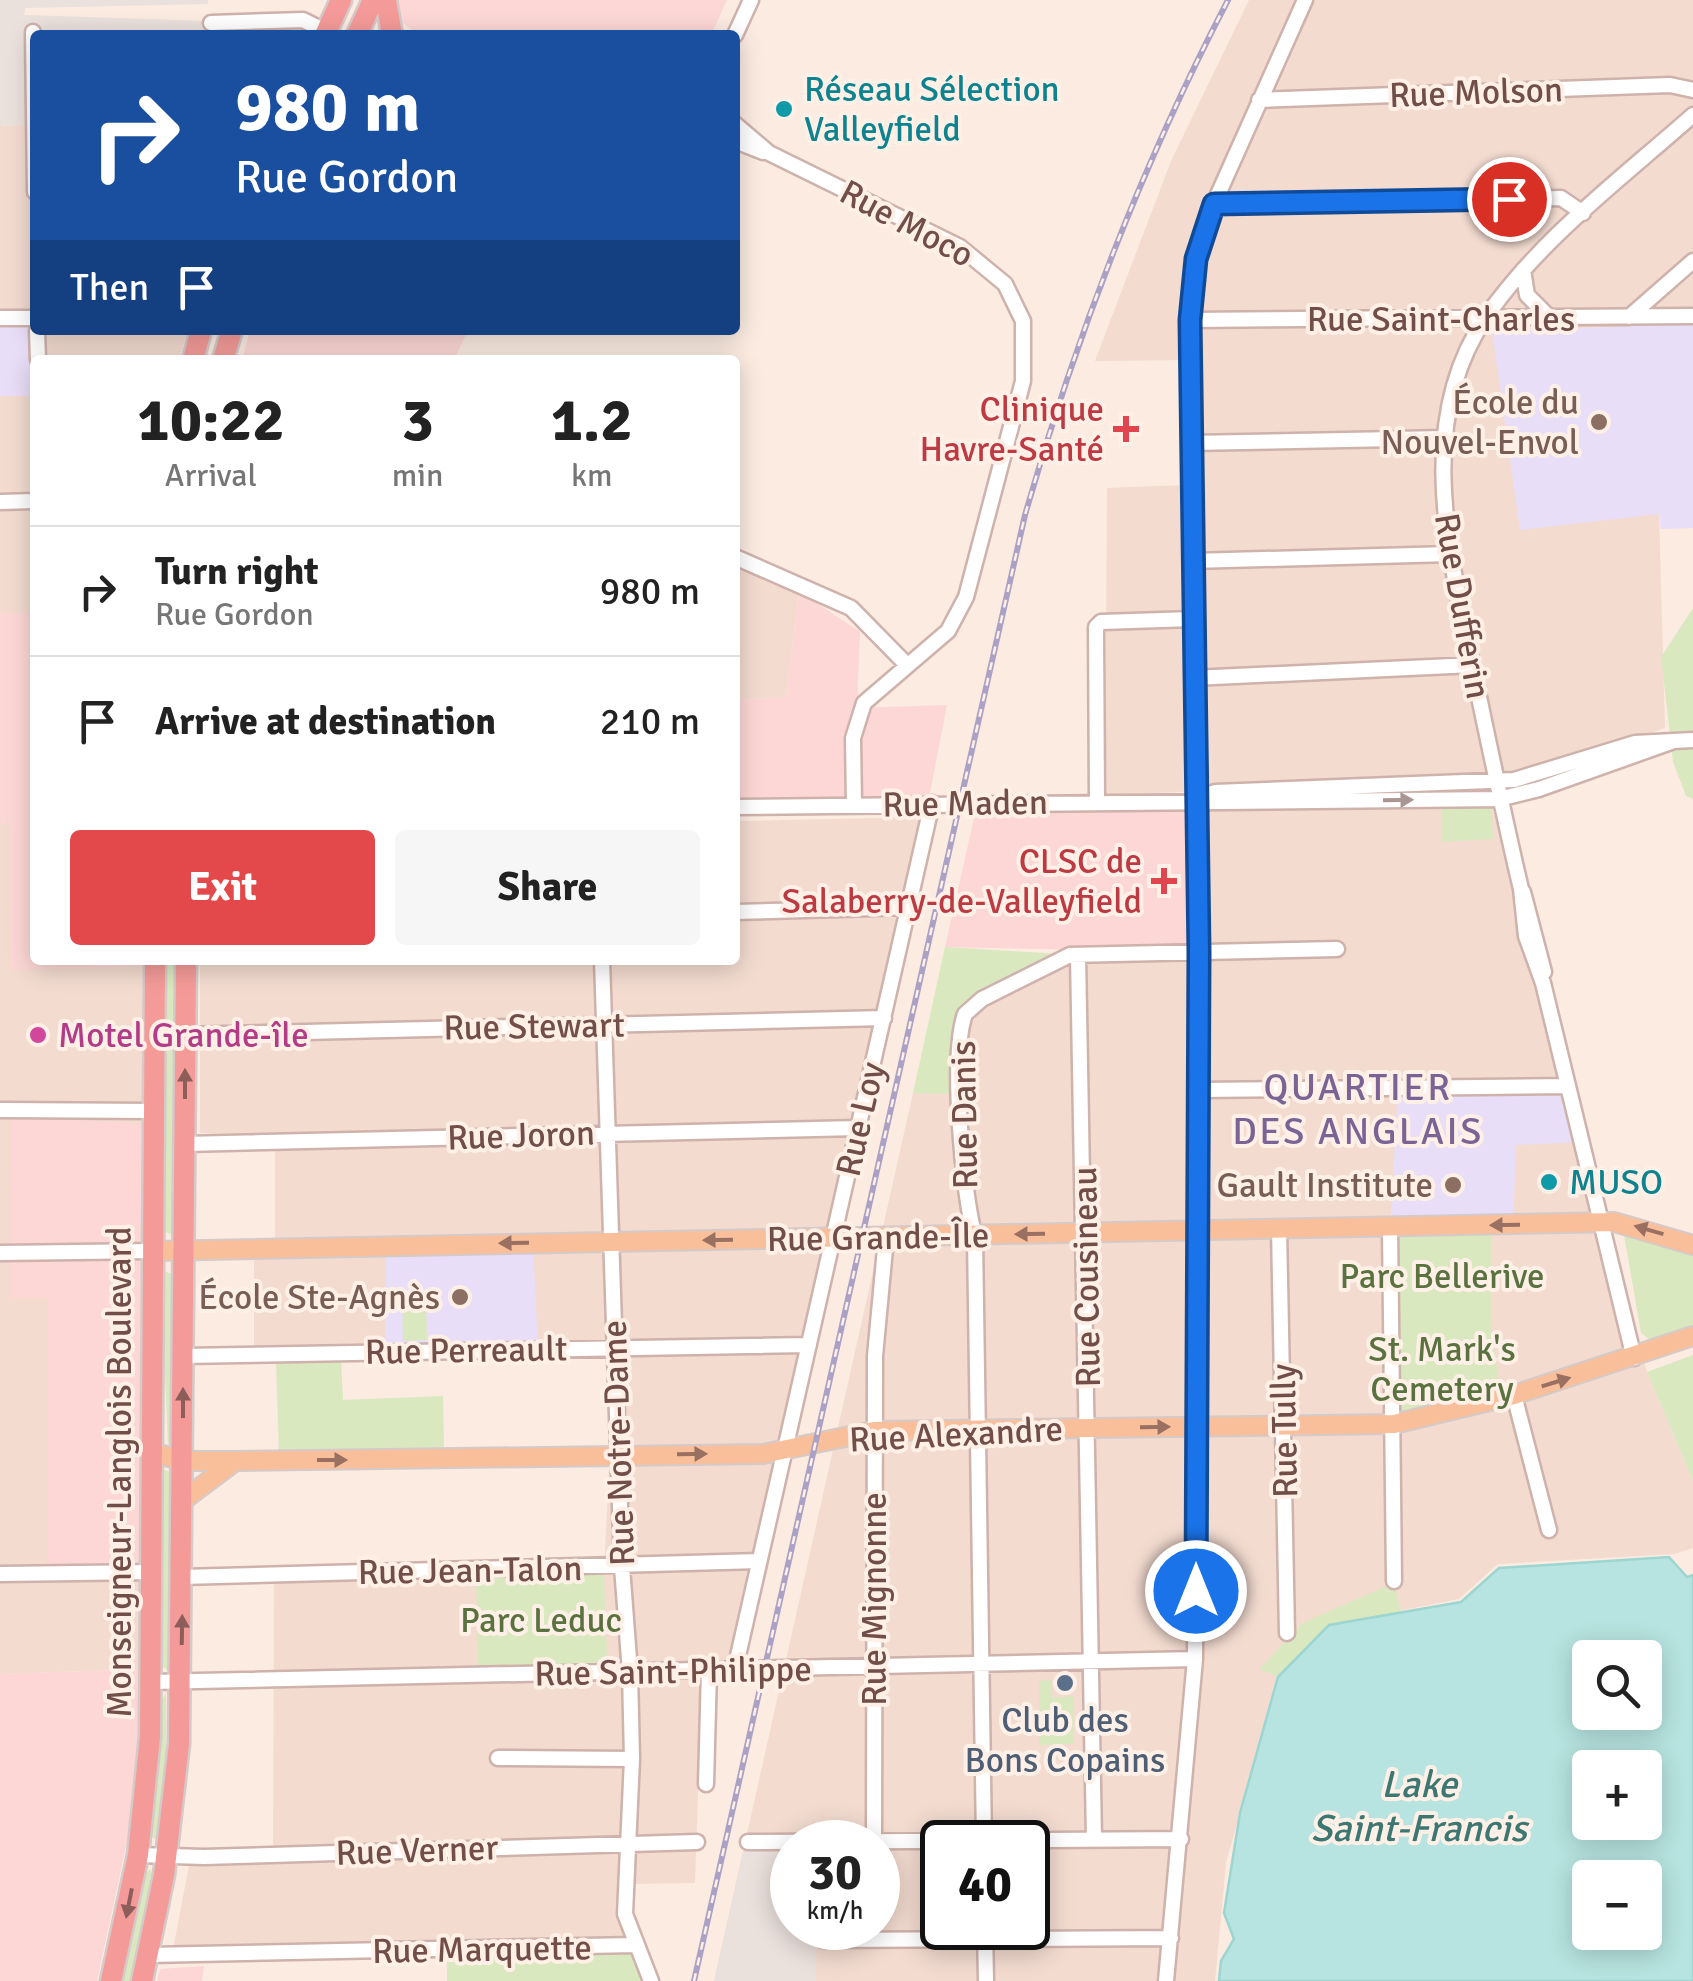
<!DOCTYPE html>
<html lang="en">
<head>
<meta charset="utf-8">
<style>
	body { margin:0; font-family:Signika,sans-serif; background:#f6f6f6; color:#222; height:100vh; display:flex; flex-direction:column; font-size:38px; white-space:nowrap }
	* { box-sizing:border-box; margin:0 }
	p { font-size:32px; color:#767676 }
	.icon { flex:none; width:55px; height:55px; fill:none; stroke:currentColor; stroke-width:2; stroke-linecap:round; stroke-linejoin:round }
	.map { position:relative; flex:1; overflow:hidden }
	.drawer { position:absolute; left:30px; top:355px; width:710px; height:610px; display:flex; flex-direction:column; background:#fff; border-radius:10px; box-shadow:0 5px 25px #0003 }
	.drawer>* { flex:none }
	.banner { position:absolute; left:30px; top:30px; width:710px; height:305px; border-radius:10px; box-shadow:0 5px 25px #0003; background:#1a4fa0; color:#fff; overflow:hidden }
	.controls { position:absolute; left:1572px; top:1640px; display:grid; gap:20px }
	.controls a { display:grid; place-items:center; width:90px; height:90px; border-radius:10px; background:#fff; box-shadow:0 5px 25px #0003; font-size:50px }
	.speed { position:absolute; left:770px; top:1820px; display:flex; gap:20px; font-size:50px; font-weight:700; text-align:center }
	.speed>* { display:grid; place-content:center; width:130px; height:130px; border-radius:50%; background:#fff; box-shadow:0 5px 25px #0003; line-height:1 }
	.speed small { font-size:25px; font-weight:400 }
	.speed .limit { border:5px solid #111; border-radius:15px; background:#fff; color:#111 }
	.pin { position:absolute; display:grid; place-items:center; width:85px; height:85px; color:#fff; margin:-42px; border:5px solid #fff; border-radius:50%; box-shadow:0 2px 10px #0007 }
	.me { position:absolute; width:110px; margin:-55px; rotate:0deg; stroke-linejoin:round; filter:drop-shadow(0 0 8px #0008) }
	.turn { display:flex; align-items:center; gap:35px; height:210px; padding:0 40px; font-size:45px }
	.turn .icon { width:130px; height:130px; stroke-width:2.5 }
	.turn b { display:block; font-size:70px; line-height:85px }
	.then { display:flex; align-items:center; height:95px; padding:0 40px; background:#0003; gap:20px; font-size:38px }
	.eta { display:flex; justify-content:space-evenly; align-items:center; height:170px; text-align:center }
	.eta b { font-size:60px; font-weight:800; line-height:70px }
	.action { display:flex; gap:20px; margin-top:auto; padding:20px 40px }
	.action a { flex:1; height:115px; border-radius:10px; background:#e3494b; color:#fff; font-size:40px; font-weight:800; line-height:115px; text-align:center }
	.action a+a { background:#f6f6f6; color:#222 }
	ul { padding:0; list-style:none }
	li { display:flex; align-items:center; gap:30px; height:130px; padding:0 40px; border-top:2px solid #e0e0e0 }
	li div { flex:1 }
	li b { display:block; font-size:38px }
	li em { font-style:normal }
	.map>svg:first-child { display:block }
	.residential { fill:#f3dbd0; fill-rule:evenodd }
	.commercial { fill:#fcd7d5 }
	.industrial { fill:#eae0dc }
	.education { fill:#e8def7 }
	.green { fill:#dae8c0 }
	.water { fill:#b7e4e0; stroke:#9dd5d1; stroke-width:2.5; fill-rule:evenodd }
	.lines { fill:none; stroke-linecap:round; stroke-linejoin:round }
	.minor-casing { stroke:#ceb2ab; stroke-width:19 }
	.major-casing { stroke:#d5cac8; stroke-width:22 }
	.highway-casing { stroke:#d5cac8; stroke-width:25 }
	.minor { stroke:#fff; stroke-width:14 }
	.major { stroke:#f9bf9b; stroke-width:18 }
	.highway { stroke:#f49b99; stroke-width:20 }
	.rail-casing { stroke:#aba1c4; stroke-width:6 }
	.rail { stroke:#fff0e7; stroke-width:2.5; stroke-dasharray:8; stroke-linecap:butt }
	.oneway { fill:#aa9592 }
	.oneway2 { fill:#8c5d59 }
	.oneway3 { fill:#9a7062 }
	.route-casing { stroke:#114b97; stroke-width:25 }
	.route { stroke:#1a73e8; stroke-width:18 }
	.culture-dot { fill:#0f9aa8; stroke:#fff0e7; stroke-width:4 }
	.education-dot { fill:#8d6e63; stroke:#fff0e7; stroke-width:4 }
	.health-dot { fill:#e0444e; stroke:#fff0e7; stroke-width:4 }
	.hotel-dot { fill:#d1479c; stroke:#fff0e7; stroke-width:4 }
	.service-dot { fill:#5c6f8a; stroke:#fff0e7; stroke-width:4 }
	.labels { text-anchor:middle; stroke-width:8; stroke-linejoin:round; paint-order:stroke }
	.culture-label { font-size:35px; fill:#0d838f; stroke:#fff0e7; text-anchor:start }
	.street-label { font-size:35px; fill:#724e49; stroke:#fff0e7 }
	.education-label { font-size:35px; fill:#785e54; stroke:#fff0e7; text-anchor:end }
	.health-label { font-size:35px; fill:#be3a42; stroke:#fff0e7; text-anchor:end }
	.hotel-label { font-size:35px; fill:#b23c85; stroke:#fff0e7; text-anchor:start }
	.park-label { font-size:35px; fill:#5a723f; stroke:#fff0e7 }
	.service-label { font-size:35px; fill:#4e5e75; stroke:#fff0e7 }
	.neighbourhood-label { font-size:38px; letter-spacing:2.5px; fill:#796495; stroke:#fff0e7 }
	.water-label { font-size:38px; font-style:italic; fill:#3d7772; stroke:#fff0e7 }
</style>
</head>
<body>
<div class="map">
<svg width="1693" height="1981" viewBox="0 0 1693 1981">
	<rect width="100%" height="100%" fill="#fbebe1"/>
	<!-- residential -->
	<path class="residential" d="M 1249,0 L 1693,0 L 1693,324 L 1493,331 L 1659,514 L 1665,728 L 1534,773 L 1488,779 L 1105,795 L 1107,488 L 1186,485 L 1184,360 L 1095,361 L 1171,161 Z
		M 35,124 L 35,330 L 188,330 L 179,360 L 35,360 L 35,960 L 145,960 L 140,1558 L 146,1669 L 0,1674 L 0,396 L 30,396 L 27,327 L 0,326 L 0,126 Z
		M 735,563 L 799,591 L 786,697 L 735,700 Z
		M 1196,799 L 1491,803 L 1647,1372 L 1693,1481 L 1693,1548 L 1674,1554 L 1498,1564 L 1459,1599 L 1329,1625 L 1278,1677 L 1226,1863 L 1215,1981 L 714,1981 L 913,1093 L 956,1093 L 966,1001 L 1078,955 ZM 792,1842 L 878,1842 L 878,1928 L 792,1928 ZM 942,1842 L 1028,1842 L 1028,1928 L 942,1928 Z
		M 923,817 L 730,1662 L 702,1681 L 695,1883 L 631,1884 L 635,1945 L 173,1949 L 192,1850 L 273,1847 L 274,1580 L 604,1571 L 615,1348 L 254,1347 L 254,1260 L 275,1241 L 275,1135 L 200,1133 L 200,960 L 735,960 L 735,821 Z"/>
	<!-- commercial -->
	<path class="commercial" d="M 398,0 L 727,0 L 711,35 L 417,35 L 401,21 Z
		M 250,330 L 468,330 L 454,360 L 242,360 Z
		M 799,591 L 860,632 L 857,708 L 947,705 L 929,798 L 735,800 L 735,700 L 786,697 Z
		M 35,613 L 35,960 L 145,960 L 145,966 L 11,970 L 10,824 L 0,823 L 0,614 Z
		M 1196,799 L 1199,952 L 945,947 L 975,814 Z
		M 11,1115 L 141,1124 L 140,1558 L 48,1574 L 48,1298 L 10,1298 Z
		M 146,1669 L 128,1837 L 97,1981 L 0,1981 L 0,1674 Z
		M 204,1966 L 202,1981 L 157,1981 L 160,1969 Z"/>
	<!-- industrial -->
	<path class="industrial" d="M 0,0 L 208,0 L 208,4 L 25,8 L 24,15 L 300,24 L 311,35 L 35,35 L 35,124 L 0,126 Z
		M 792,1846 L 792,1928 L 816,1928 L 816,1981 L 714,1981 L 744,1848 Z"/>
	<!-- education -->
	<path class="education" d="M 1693,324 L 1693,528 L 1661,529 L 1659,514 L 1520,530 L 1492,331 Z
		M 0,326 L 27,326 L 31,396 L 0,396 Z
		M 1568,1086 L 1583,1142 L 1516,1145 L 1513,1225 L 1390,1227 L 1398,1089 Z
		M 533,1243 L 538,1349 L 385,1352 L 386,1244 Z"/>
	<!-- green -->
	<path class="green" d="M 1693,608 L 1693,799 L 1686,796 L 1673,762 L 1661,657 Z
		M 1441,803 L 1491,803 L 1493,839 L 1442,842 Z
		M 945,947 L 1078,955 L 966,1001 L 956,1094 L 913,1093 Z
		M 164,960 L 175,960 L 175,1219 L 172,1235 L 164,1231 Z
		M 1491,1225 L 1491,1321 L 1500,1394 L 1395,1419 L 1390,1227 Z
		M 1623,1229 L 1693,1249 L 1693,1326 L 1653,1342 L 1641,1333 Z
		M 164,1271 L 172,1274 L 174,1427 L 168,1446 L 161,1281 Z
		M 402,1291 L 426,1291 L 427,1340 L 403,1341 Z
		M 1693,1355 L 1693,1481 L 1647,1372 Z
		M 341,1359 L 343,1400 L 443,1396 L 444,1450 L 279,1455 L 276,1361 Z
		M 161,1469 L 175,1473 L 171,1668 L 167,1670 L 163,1667 Z
		M 604,1571 L 607,1665 L 478,1669 L 476,1575 Z
		M 1394,1583 L 1401,1612 L 1329,1625 L 1278,1677 L 1259,1669 L 1304,1622 Z
		M 1051,1680 L 1052,1698 L 1074,1696 L 1073,1744 L 1039,1745 L 1039,1681 Z
		M 166,1692 L 166,1760 L 157,1841 L 150,1835 L 161,1703 Z
		M 150,1869 L 153,1874 L 134,1977 L 133,1981 L 120,1981 L 143,1876 Z
		M 635,1945 L 648,1981 L 447,1981 L 447,1947 Z"/>
	<!-- water -->
	<path class="water" d="M 1669,1557 L 1687,1577 L 1693,1575 L 1693,1981 L 1219,1981 L 1221,1961 L 1234,1939 L 1224,1913 L 1240,1813 L 1278,1677 L 1329,1625 L 1461,1602 L 1499,1568 ZM 1590,1658 L 1645,1658 L 1645,1712 L 1590,1712 ZM 1590,1768 L 1645,1768 L 1645,1822 L 1590,1822 ZM 1590,1878 L 1645,1878 L 1645,1932 L 1590,1932 Z"/>
	<g class="lines">
		<defs>
			<path id="minor" d="M 211,23 L 303,20 L 333,35
				M 33,32 L 35,192
				M 735,35 L 751,0
				M 1259,100 L 1670,85 L 1693,90
				M 735,124 L 769,153 L 960,247 L 1005,284 L 1023,321 L 1023,381 L 966,597 L 948,631 L 864,703 L 853,738 L 854,805
				M 735,141 L 763,152
				M 1213,204 L 1561,198 L 1583,213
				M 1523,270 L 1527,295 L 1550,318
				M 1629,317 L 1693,261
				M 0,318 L 35,318
				M 1190,320 L 1693,316
				M 37,330 L 38,360
				M 1190,443 L 1445,438
				M 0,502 L 35,501
				M 735,557 L 851,608 L 907,665
				M 1192,561 L 1450,554
				M 1193,678 L 1473,665
				M 1196,799 L 1215,792 L 1514,780 L 1635,743 L 1693,740
				M 1097,802 L 1096,627 L 1101,622 L 1193,619
				M 735,807 L 1499,799 L 1539,789 L 1674,741
				M 1523,892 L 1544,972
				M 735,912 L 909,907
				M 1078,955 L 1094,1839
				M 602,960 L 622,1567 L 630,1672 L 632,1759 L 625,1914 L 651,1981
				M 185,1035 L 884,1018
				M 1198,1090 L 1568,1086
				M 0,1110 L 155,1111
				M 185,1144 L 858,1128
				M 1390,1227 L 1394,1581
				M 1279,1229 L 1287,1633
				M 0,1253 L 154,1251
				M 183,1356 L 809,1345
				M 1634,1358 L 1543,983 L 1526,936 L 1521,889 C 1504,817 1489,745 1474,673 C 1451,559 1413,423 1486,317 C 1540,239 1622,178 1693,115
				M 1514,1395 L 1549,1530
				M 0,1574 L 153,1572
				M 182,1577 L 759,1561
				M 735,1669 L 932,803
				M 151,1682 L 1195,1659
				M 498,1758 L 632,1759
				M 706,1784 L 709,1670
				M 874,1841 L 875,1356 L 886,1238
				M 748,1842 L 1181,1839
				M 984,1842 L 975,1238 C 963,1194 950,1057 965,1014 L 982,999 L 1070,955 L 1337,949
				M 138,1855 L 204,1857 L 697,1842
				M 985,1928 L 986,1981
				M 823,1940 L 1171,1938
				M 149,1955 L 635,1945
				M 1166,1981 L 1195,1659 L 1199,952 L 1190,320 L 1196,259 L 1212,208 L 1305,0"/>
			<path id="major" d="M 154,1251 L 1614,1222 L 1693,1245
				M 153,1452 L 182,1461 L 235,1461 L 763,1454 L 874,1431 L 1394,1424 L 1514,1395 L 1693,1336
				M 182,1501 L 234,1462"/>
			<path id="highway" d="M 386,0 L 392,35
				M 325,35 L 341,0
				M 357,35 L 373,0
				M 193,360 L 201,330
				M 223,360 L 232,330
				M 111,1981 L 138,1855 L 150,1737 L 155,960
				M 142,1981 L 164,1875 L 179,1744 L 186,960"/>
		</defs>
		<!-- minor casing -->
		<use href="#minor" class="minor-casing"/>
		<!-- major casing -->
		<use href="#major" class="major-casing"/>
		<!-- highway casing -->
		<use href="#highway" class="highway-casing"/>
		<!-- minor -->
		<use href="#minor" class="minor"/>
		<!-- major -->
		<use href="#major" class="major"/>
		<!-- highway -->
		<use href="#highway" class="highway"/>
		<defs>
			<path id="rail" d="M 694,1981 L 1025,515 C 1076,336 1142,165 1228,0"/>
		</defs>
		<!-- rail casing -->
		<use href="#rail" class="rail-casing"/>
		<!-- rail -->
		<use href="#rail" class="rail"/>
	</g>
	<!-- one-way arrows -->
	<defs><path id="oneway-solid" d="M-6-.8H1V-3.2L6.5 0L1 3.2V.8H-6Z" transform="scale(2.5)"/></defs>
	<use class="oneway" href="#oneway-solid" transform="translate(1398 800) rotate(-1)"/>
	<g class="oneway2">
		<use href="#oneway-solid" transform="translate(185 1084) rotate(-90)"/>
		<use href="#oneway-solid" transform="translate(183 1403) rotate(-90)"/>
		<use href="#oneway-solid" transform="translate(182 1630) rotate(-89)"/>
		<use href="#oneway-solid" transform="translate(129 1903) rotate(101)"/>
	</g>
	<g class="oneway3">
		<use href="#oneway-solid" transform="translate(1505 1225) rotate(179)"/>
		<use href="#oneway-solid" transform="translate(1649 1230) rotate(-164)"/>
		<use href="#oneway-solid" transform="translate(1030 1234) rotate(179)"/>
		<use href="#oneway-solid" transform="translate(718 1240) rotate(179)"/>
		<use href="#oneway-solid" transform="translate(514 1243) rotate(179)"/>
		<use href="#oneway-solid" transform="translate(1556 1382) rotate(-17)"/>
		<use href="#oneway-solid" transform="translate(1155 1427) rotate(-1)"/>
		<use href="#oneway-solid" transform="translate(692 1454) rotate(-1)"/>
		<use href="#oneway-solid" transform="translate(332 1460)"/>
	</g>
	<g class="lines">
		<defs>
			<path id="route" d="M 1196,1591 L 1199,952 L 1190,320 L 1196,259 L 1214,204 L 1509,199"/>
		</defs>
		<!-- route casing -->
		<use href="#route" class="route-casing"/>
		<!-- route -->
		<use href="#route" class="route"/>
	</g>
	<!-- markers -->
	<g class="culture-dot">
		<circle cx="784" cy="109" r="10"/>
		<circle cx="1549" cy="1182" r="10"/>
	</g>
	<g class="education-dot">
		<circle cx="1599" cy="422" r="10"/>
		<circle cx="1453" cy="1185" r="10"/>
		<circle cx="460" cy="1297" r="10"/>
	</g>
	<g class="health-dot">
		<path d="M1121 414h10v10h10v10h-10v10h-10v-10h-10v-10h10z"/>
		<path d="M1159 866h10v10h10v10h-10v10h-10v-10h-10v-10h10z"/>
	</g>
	<circle class="hotel-dot" cx="38" cy="1035" r="10"/>
	<circle class="service-dot" cx="1065" cy="1683" r="10"/>
	<g class="labels">
		<!-- culture labels -->
		<g class="culture-label">
			<text x="804" y="101">Réseau Sélection<tspan x="804" dy="40">Valleyfield</tspan></text>
			<text x="1569" y="1194">MUSO</text>
		</g>
		<!-- street labels -->
		<g class="street-label">
			<text transform="translate(1476 92) rotate(-2)" y="12">Rue Molson</text>
			<text transform="translate(907 223) rotate(28)" y="12">Rue Moco</text>
			<text x="1441" y="331">Rue Saint-Charles</text>
			<text transform="translate(1463 606) rotate(80)" y="12">Rue Dufferin</text>
			<text transform="translate(965 803) rotate(-1)" y="12">Rue Maden</text>
			<text transform="translate(534 1026) rotate(-1)" y="12">Rue Stewart</text>
			<text transform="translate(964 1115) rotate(-91)" y="12">Rue Danis</text>
			<text transform="translate(860 1119) rotate(-77)" y="12">Rue Loy</text>
			<text transform="translate(521 1135) rotate(-2)" y="12">Rue Joron</text>
			<text transform="translate(878 1237) rotate(-1)" y="12">Rue Grande-Île</text>
			<text transform="translate(1086 1277) rotate(-91)" y="12">Rue Cousineau</text>
			<text transform="translate(466 1350) rotate(-1)" y="12">Rue Perreault</text>
			<text transform="translate(1284 1431) rotate(-91)" y="12">Rue Tully</text>
			<text transform="translate(956 1434) rotate(-3)" y="12">Rue Alexandre</text>
			<text transform="translate(618 1443) rotate(-92)" y="12">Rue Notre-Dame</text>
			<text transform="translate(119 1472) rotate(-90)" y="12">Monseigneur-Langlois Boulevard</text>
			<text transform="translate(470 1570) rotate(-1)" y="12">Rue Jean-Talon</text>
			<text transform="translate(874 1599) rotate(-90)" y="12">Rue Mignonne</text>
			<text transform="translate(673 1671) rotate(-1)" y="12">Rue Saint-Philippe</text>
			<text transform="translate(417 1850) rotate(-2)" y="12">Rue Verner</text>
			<text transform="translate(482 1949) rotate(-1)" y="12">Rue Marquette</text>
		</g>
		<!-- education labels -->
		<g class="education-label">
			<text x="1579" y="414">École du<tspan x="1579" dy="40">Nouvel-Envol</tspan></text>
			<text x="1433" y="1197">Gault Institute</text>
			<text x="440" y="1309">École Ste-Agnès</text>
		</g>
		<!-- health labels -->
		<g class="health-label">
			<text x="1104" y="421">Clinique<tspan x="1104" dy="40">Havre-Santé</tspan></text>
			<text x="1142" y="873">CLSC de<tspan x="1142" dy="40">Salaberry-de-Valleyfield</tspan></text>
		</g>
		<!-- hotel labels -->
		<g class="hotel-label">
			<text x="58" y="1047">Motel Grande-île</text>
		</g>
		<!-- park labels -->
		<g class="park-label">
			<text x="1442" y="1288">Parc Bellerive</text>
			<text x="1442" y="1361">St. Mark's<tspan x="1442" dy="40">Cemetery</tspan></text>
			<text x="541" y="1632">Parc Leduc</text>
		</g>
		<!-- service labels -->
		<g class="service-label">
			<text x="1065" y="1732">Club des<tspan x="1065" dy="40">Bons Copains</tspan></text>
		</g>
		<!-- neighbourhood labels -->
		<g class="neighbourhood-label">
			<text x="1358" y="1100">QUARTIER<tspan x="1358" dy="44">DES ANGLAIS</tspan></text>
		</g>
		<!-- water labels -->
		<g class="water-label">
			<text x="1419" y="1797">Lake<tspan x="1419" dy="44">Saint-Francis</tspan></text>
		</g>
	</g>
</svg>
<div class="controls">
<a><svg class="icon" aria-label="search" viewBox="0 0 24 24"><circle cx="10" cy="10" r="6"/><path d="M15 15l6 6"/></svg></a>
<a>+</a>
<a>−</a>
</div>
<div class="speed"><div>30<small>km/h</small></div><div class="limit">40</div></div>
<div class="pin" style="left:1509px;top:199px;background:#d93025"><svg class="icon" aria-label="arrive" viewBox="0 0 24 24"><path d="M6 21V4h12l-3 4 3 4H6"/></svg></div>
<svg class="me" style="left:1196px;top:1591px" viewBox="-20 -20 40 40"><circle r="17" fill="#1a73e8" stroke="#fff" stroke-width="3"/><path d="M0-11L8 9 0 5-8 9z" fill="#fff"/></svg>
<div class="banner">
<div class="turn"><svg class="icon" aria-label="right" viewBox="0 0 24 24"><path d="M7 20v-9h11M14 6l5 5-5 5"/></svg><div><b>980 m</b>Rue Gordon</div></div>
<div class="then">Then<svg class="icon" aria-label="arrive" viewBox="0 0 24 24"><path d="M6 21V4h12l-3 4 3 4H6"/></svg></div>
</div>
<section class="drawer">
<div class="eta">
<div><b>10:22</b><p>Arrival</p></div>
<div><b>3</b><p>min</p></div>
<div><b>1.2</b><p>km</p></div>
</div>
<ul>
<li><svg class="icon" aria-label="right" viewBox="0 0 24 24"><path d="M7 20v-9h11M14 6l5 5-5 5"/></svg><div><b>Turn right</b><p>Rue Gordon</p></div><em>980 m</em></li>
<li><svg class="icon" aria-label="arrive" viewBox="0 0 24 24"><path d="M6 21V4h12l-3 4 3 4H6"/></svg><div><b>Arrive at destination</b></div><em>210 m</em></li>
</ul>
<div class="action"><a>Exit</a><a>Share</a></div>
</section>
</div>
</body>
</html>
